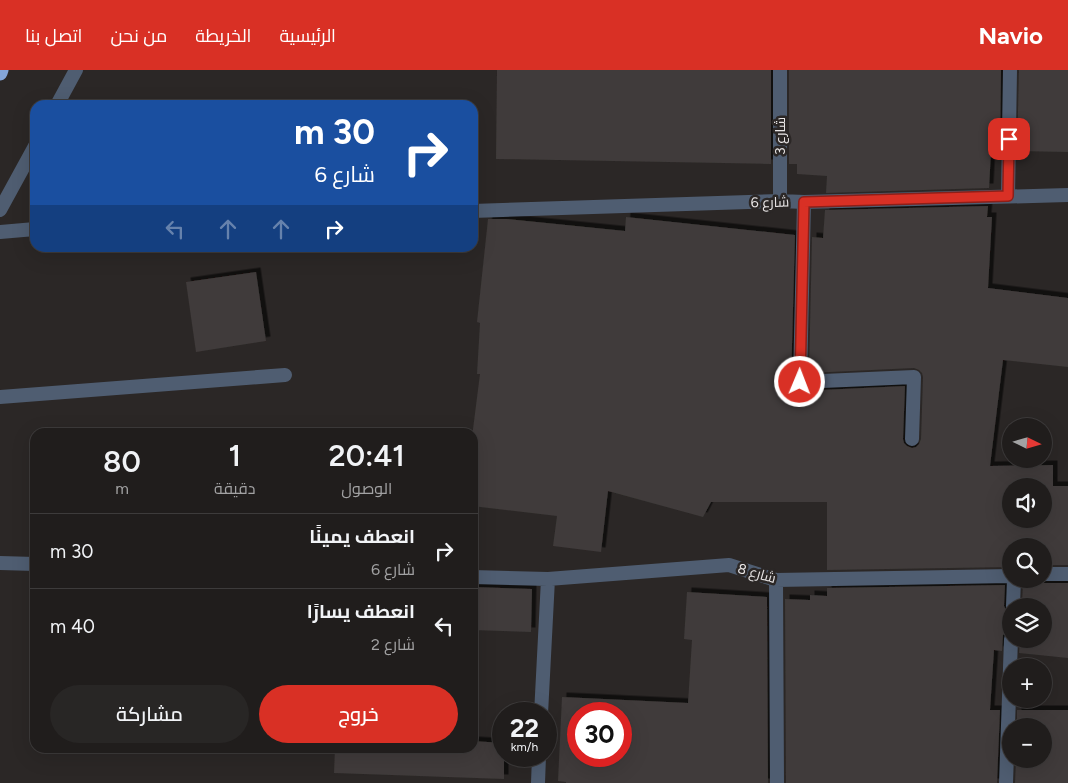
<!DOCTYPE html>
<html lang="ar">
<head>
<meta charset="utf-8">
<style>
	body { margin:0; font-family:Figtree,Cairo,sans-serif; background:#282625; color:#f1f3f6; direction:rtl; height:100vh; display:flex; flex-direction:column; font-size:19px; white-space:nowrap }
	* { box-sizing:border-box; margin:0 }
	p { font-size:16px; color:#a2a2a3 }
	.icon { flex:none; width:28px; height:28px; fill:none; stroke:currentColor; stroke-width:2; stroke-linecap:round; stroke-linejoin:round }
	.map { position:relative; flex:1; overflow:hidden; direction:ltr }
	.drawer { position:absolute; left:30px; top:358px; width:448px; height:325px; display:flex; flex-direction:column; background:#201d1c; border-radius:15px; box-shadow:0 5px 20px #0002,0 0 0 1px #3d3b3b; direction:rtl }
	.drawer>* { flex:none }
	.banner { position:absolute; left:30px; top:30px; width:448px; height:152px; border-radius:15px; box-shadow:0 5px 20px #0002,0 0 0 1px #3d3b3b; direction:rtl; background:#1a4fa0; color:#fff; overflow:hidden }
	.needle { width:32px; rotate:95deg }
	.tools { position:absolute; left:1002px; top:348px; display:grid; gap:10px }
	.tools a { display:grid; place-items:center; width:50px; height:50px; border-radius:50%; background:#201d1c; box-shadow:0 5px 20px #0002,0 0 0 1px #3d3b3b; font-size:25px }
	.speed { position:absolute; left:492px; top:632px; display:flex; gap:10px; font-size:25px; font-weight:700; text-align:center }
	.speed>* { display:grid; place-content:center; width:65px; height:65px; border-radius:50%; background:#201d1c; box-shadow:0 5px 20px #0002,0 0 0 1px #3d3b3b; line-height:1 }
	.speed small { font-size:12px; font-weight:400 }
	.speed .limit { border:8px solid #d22; background:#fff; color:#111 }
	.pin { position:absolute; display:grid; place-items:center; width:42px; height:42px; color:#fff; margin:-21px; border-radius:10px; box-shadow:0 2px 8px #0006 }
	.me { position:absolute; width:55px; margin:-28px; rotate:1deg; stroke-linejoin:round; filter:drop-shadow(0 0 4px #0008) }
	.turn { display:flex; align-items:center; gap:18px; height:105px; padding:0 20px; font-size:22px }
	.turn .icon { width:65px; height:65px; stroke-width:2.5 }
	.turn b { display:block; font-size:35px; line-height:42px }
	.lanes { display:flex; align-items:center; height:48px; padding:0 20px; background:#0003; justify-content:center; gap:25px; direction:ltr }
	.lanes .off { opacity:.35 }
	.eta { display:flex; justify-content:space-evenly; align-items:center; height:85px; text-align:center }
	.eta b { font-size:30px; font-weight:600; line-height:35px }
	.cta { display:flex; gap:10px; margin-top:auto; padding:10px 20px }
	.cta a { flex:1; height:58px; border-radius:30px; background:#d93025; color:#fff; font-size:20px; font-weight:600; line-height:58px; text-align:center }
	.cta a+a { background:#282625; color:#f1f3f6 }
	ul { padding:0; list-style:none }
	li { display:flex; align-items:center; gap:15px; height:75px; padding:0 20px; border-top:1px solid #3d3b3b }
	li div { flex:1 }
	li b { display:block; font-size:19px }
	li em { font-style:normal }
	header { display:flex; align-items:center; gap:30px; box-sizing:border-box; height:70px; padding:0 25px; background:#d93025; color:#fff }
	header strong { font-size:24px }
	nav { display:flex; gap:28px; margin-inline-start:auto; font-size:18px }
	.map>svg:first-child { display:block }
	.building { fill:#3f3b3a; fill-rule:evenodd; filter:url(#shadow) }
	.lines { fill:none; stroke-linecap:round; stroke-linejoin:round }
	.minor { stroke:#4f5d71; stroke-width:14 }
	.motorway { stroke:#84a5d8; stroke-width:15 }
	.route-casing { stroke:#8d1f18; stroke-width:12 }
	.route { stroke:#d93025; stroke-width:9 }
	.labels { text-anchor:middle; stroke-width:5; stroke-linejoin:round; paint-order:stroke }
	.street-label { font-size:14px; fill:#e8e5e5; stroke:#2b2726 }
</style>
</head>
<body>
<header>
<strong>Navio</strong>
<nav><a>الرئيسية</a><a>الخريطة</a><a>من نحن</a><a>اتصل بنا</a></nav>
</header>
<div class="map">
<svg width="1068" height="713" viewBox="0 0 1068 713">
	<defs>
		<filter id="shadow"><feDropShadow dx="4.5" dy="-4.5" stdDeviation="0" flood-color="#0009"/></filter>
	</defs>
	<rect width="100%" height="100%" fill="#2b2726"/>
	<!-- building -->
	<path class="building" d="M 497,0 L 771,0 L 771,94 L 496,89 Z
		M 789,0 L 1001,0 L 1000,81 L 991,81 L 989,118 L 826,123 L 827,106 L 797,104 L 797,94 L 789,94 Z
		M 1019,0 L 1068,0 L 1068,82 L 1017,81 Z
		M 988,136 L 987,147 L 992,147 L 988,218 L 1068,228 L 1068,297 L 1003,290 L 990,396 L 1053,395 L 1053,416 L 1068,416 L 1068,495 L 1044,495 L 1044,476 L 1011,476 L 1011,497 L 827,500 L 827,432 L 711,432 L 703,447 L 608,421 L 601,482 L 553,476 L 557,446 L 472,436 L 472,367 L 480,304 L 477,304 L 480,253 L 477,252 L 488,149 L 507,149 L 625,161 L 626,147 L 795,165 L 791,312 L 792,316 L 795,319 L 800,321 L 905,316 L 903,369 L 904,373 L 907,376 L 912,378 L 916,377 L 919,374 L 921,369 L 923,307 L 922,303 L 919,300 L 914,298 L 809,303 L 812,167 L 823,168 L 825,140 ZM 1011,416 L 1044,416 L 1044,449 L 1011,449 Z
		M 256,202 L 266,271 L 196,282 L 186,212 Z
		M 1023,509 L 1037,509 L 1040,512 L 1044,513 L 1068,513 L 1068,588 L 1019,583 L 1020,569 L 1044,569 L 1044,536 L 1022,536 Z
		M 1005,515 L 1004,536 L 1006,540 L 1011,544 L 1011,560 L 1006,562 L 1003,565 L 1002,581 L 994,580 L 990,640 L 1000,640 L 997,713 L 786,713 L 785,529 L 810,530 L 810,525 L 827,526 L 827,518 Z
		M 472,517 L 532,519 L 531,562 L 472,560 Z
		M 687,522 L 767,527 L 768,713 L 566,713 L 566,712 L 558,711 L 562,627 L 688,633 L 692,570 L 684,569 ZM 579,644 L 621,644 L 621,686 L 579,686 Z
		M 1017,640 L 1068,640 L 1068,713 L 1015,713 L 1016,689 L 1044,689 L 1044,656 L 1017,656 Z
		M 472,671 L 504,673 L 504,709 L 334,703 L 335,678 L 472,678 Z"/>
	<g class="lines">
		<!-- minor -->
		<path class="minor" d="M 57,35 L 76,0
			M 1008,126 L 1010,0
			M 780,131 L 780,0
			M 804,132 L 800,312 L 914,307 L 912,369
			M 0,140 L 35,76
			M 472,141 L 780,131 L 804,132 L 1068,125
			M 0,162 L 35,159
			M 0,327 L 285,305
			M 0,493 L 35,494
			M 1044,504 L 1068,504
			M 472,507 L 548,509 L 729,495 L 776,510 L 1011,506
			M 776,510 L 777,713
			M 1013,536 L 1014,509
			M 541,644 L 548,509
			M 538,713 L 539,686
			M 1006,713 L 1011,569"/>
		<!-- motorway -->
		<path class="motorway" d="M 0,3 L 1,0"/>
	</g>
	<g class="lines">
		<defs>
			<path id="route" d="M 800,312 L 804,132 L 1008,126 L 1009,69"/>
		</defs>
		<!-- route casing -->
		<use href="#route" class="route-casing"/>
		<!-- route -->
		<use href="#route" class="route"/>
	</g>
	<g class="labels">
		<!-- street labels -->
		<g class="street-label">
			<text transform="translate(780 66) rotate(-90)" y="5">شارع 3</text>
			<text transform="translate(770 132) rotate(-1)" y="5">شارع 6</text>
			<text transform="translate(757 503) rotate(16)" y="5">شارع 8</text>
		</g>
	</g>
</svg>
<div class="tools">
<a><svg class="needle" viewBox="-14 -14 28 28"><path d="M0-13l5 13h-10z" fill="#e53935"/><path d="M0 13l5-13h-10z" fill="#a2a2a3"/></svg></a>
<a><svg class="icon" aria-label="sound" viewBox="0 0 24 24"><path d="M4 9h4l5-4v14l-5-4H4zM17 9q2 3 0 6"/></svg></a>
<a><svg class="icon" aria-label="search" viewBox="0 0 24 24"><circle cx="10" cy="10" r="6"/><path d="M15 15l6 6"/></svg></a>
<a><svg class="icon" aria-label="layers" viewBox="0 0 24 24"><path d="M12 4l9 5-9 5-9-5zM3 14l9 5 9-5"/></svg></a>
<a>+</a>
<a>−</a>
</div>
<div class="speed"><div>22<small>km/h</small></div><div class="limit">30</div></div>
<div class="pin" style="left:1009px;top:69px;background:#d93025"><svg class="icon" aria-label="arrive" viewBox="0 0 24 24"><path d="M6 21V4h12l-3 4 3 4H6"/></svg></div>
<svg class="me" style="left:800px;top:312px" viewBox="-20 -20 40 40"><circle r="17" fill="#d93025" stroke="#fff" stroke-width="3"/><path d="M0-11L8 9 0 5-8 9z" fill="#fff"/></svg>
<div class="banner">
<div class="turn"><svg class="icon" aria-label="right" viewBox="0 0 24 24"><path d="M7 20v-9h11M14 6l5 5-5 5"/></svg><div><b>30 m</b>شارع 6</div></div>
<div class="lanes"><svg class="icon off" aria-label="left" viewBox="0 0 24 24"><path d="M17 20v-9H6M10 6l-5 5 5 5"/></svg><svg class="icon off" aria-label="ahead" viewBox="0 0 24 24"><path d="M12 20V5M6 11l6-6 6 6"/></svg><svg class="icon off" aria-label="ahead" viewBox="0 0 24 24"><path d="M12 20V5M6 11l6-6 6 6"/></svg><svg class="icon" aria-label="right" viewBox="0 0 24 24"><path d="M7 20v-9h11M14 6l5 5-5 5"/></svg></div>
</div>
<section class="drawer">
<div class="eta">
<div><b>20:41</b><p>الوصول</p></div>
<div><b>1</b><p>دقيقة</p></div>
<div><b>80</b><p>m</p></div>
</div>
<ul>
<li><svg class="icon" aria-label="right" viewBox="0 0 24 24"><path d="M7 20v-9h11M14 6l5 5-5 5"/></svg><div><b>انعطف يمينًا</b><p>شارع 6</p></div><em>30 m</em></li>
<li><svg class="icon" aria-label="left" viewBox="0 0 24 24"><path d="M17 20v-9H6M10 6l-5 5 5 5"/></svg><div><b>انعطف يسارًا</b><p>شارع 2</p></div><em>40 m</em></li>
</ul>
<div class="cta"><a>خروج</a><a>مشاركة</a></div>
</section>
</div>
</body>
</html>
